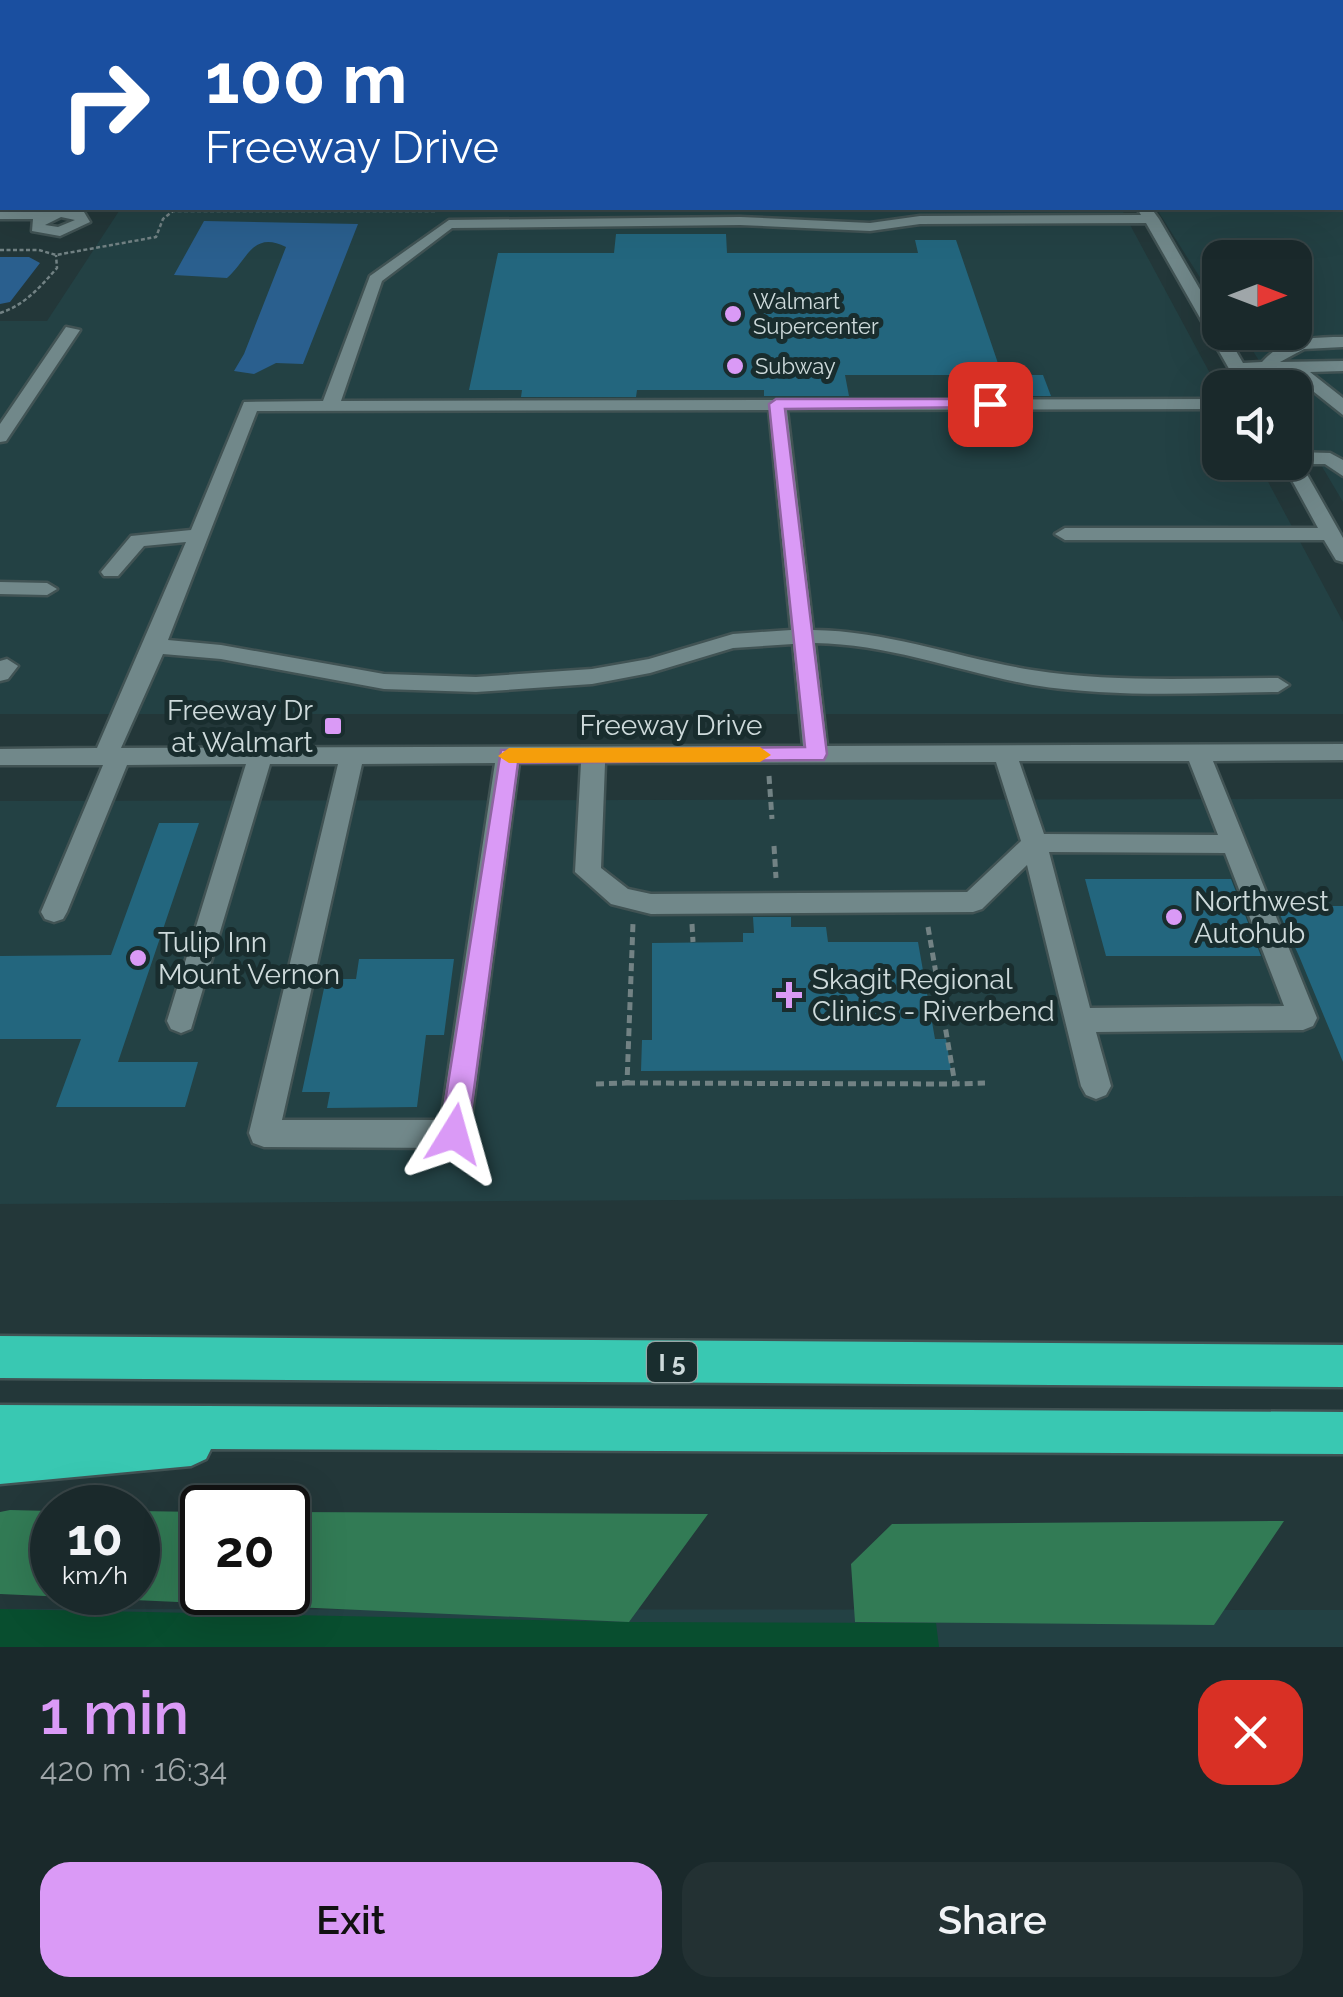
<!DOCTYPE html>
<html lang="en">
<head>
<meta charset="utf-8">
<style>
	body { margin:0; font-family:Raleway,sans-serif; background:#233133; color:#f1f3f6; height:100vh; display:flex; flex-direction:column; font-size:38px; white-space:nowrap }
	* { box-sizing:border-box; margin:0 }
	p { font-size:32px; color:#9fa6a9 }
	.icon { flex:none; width:55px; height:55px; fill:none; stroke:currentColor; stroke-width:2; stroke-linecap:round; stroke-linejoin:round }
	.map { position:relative; height:1647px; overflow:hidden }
	.drawer { display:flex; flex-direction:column; background:#1a292b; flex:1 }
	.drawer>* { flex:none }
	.banner { position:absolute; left:0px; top:0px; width:1345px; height:210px; box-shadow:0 10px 40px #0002,0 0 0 2px #384547; background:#1a4fa0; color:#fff; overflow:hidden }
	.needle { width:65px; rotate:90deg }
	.controls { position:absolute; left:1202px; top:240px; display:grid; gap:20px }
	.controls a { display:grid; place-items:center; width:110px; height:110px; border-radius:20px; background:#1a292b; box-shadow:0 10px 40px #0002,0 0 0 2px #384547; font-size:50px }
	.speed { position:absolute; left:30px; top:1485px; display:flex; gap:20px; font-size:50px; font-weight:700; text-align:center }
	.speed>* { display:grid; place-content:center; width:130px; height:130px; border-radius:50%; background:#1a292b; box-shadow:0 10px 40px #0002,0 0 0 2px #384547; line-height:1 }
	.speed small { font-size:25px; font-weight:400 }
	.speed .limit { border:5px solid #111; border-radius:15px; background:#fff; color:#111 }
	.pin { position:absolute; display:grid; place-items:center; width:85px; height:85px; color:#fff; margin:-42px; border-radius:20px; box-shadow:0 5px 15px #0006 }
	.me { position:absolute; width:110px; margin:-55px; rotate:8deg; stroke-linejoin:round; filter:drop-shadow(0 0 8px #0008) }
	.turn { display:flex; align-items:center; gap:35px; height:210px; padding:0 40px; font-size:45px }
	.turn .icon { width:130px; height:130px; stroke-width:2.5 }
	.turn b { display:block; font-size:70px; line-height:85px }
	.round { display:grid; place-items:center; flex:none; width:105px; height:105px; border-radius:30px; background:#233133 }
	.headline { display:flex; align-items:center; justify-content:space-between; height:170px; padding:0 40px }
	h1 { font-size:60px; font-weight:600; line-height:75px; color:#da9af6 }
	.cta { display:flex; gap:20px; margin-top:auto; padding:20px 40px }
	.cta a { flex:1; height:115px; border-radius:30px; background:#da9af6; color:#111; font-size:40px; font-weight:600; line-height:115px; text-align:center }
	.cta a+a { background:#233133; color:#f1f3f6 }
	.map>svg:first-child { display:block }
	.built { fill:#234144 }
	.green { fill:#084e2f }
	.forest { fill:#327b55 }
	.water { fill:#2a5f8e }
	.building { fill:#23667e }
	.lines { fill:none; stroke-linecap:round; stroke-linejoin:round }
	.minor-casing { stroke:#415354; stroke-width:5 }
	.highway-casing { stroke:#415354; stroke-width:5 }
	.path-far1 { stroke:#728284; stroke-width:2.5; stroke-dasharray:4 2.5; stroke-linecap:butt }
	.path { stroke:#728284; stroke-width:5; stroke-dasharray:8 5; stroke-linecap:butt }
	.minor { fill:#71888a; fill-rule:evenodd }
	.highway { fill:#39c8b2; fill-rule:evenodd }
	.route { fill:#da9af6; stroke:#8e64a0; stroke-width:2.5 }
	.slow { fill:#f59e0b }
	.poi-dot { fill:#da9af6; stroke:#192d2e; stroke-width:4 }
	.labels { text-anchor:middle; stroke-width:10; stroke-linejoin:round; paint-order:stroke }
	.far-poi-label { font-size:22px; fill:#cedadb; stroke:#192d2e; text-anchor:start }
	.shield { fill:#192d2e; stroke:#98a6a7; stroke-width:2.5 }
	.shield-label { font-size:25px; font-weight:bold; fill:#cedadb }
	.poi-label { font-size:28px; fill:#cedadb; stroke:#192d2e; text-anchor:start }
	.street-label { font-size:28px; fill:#cedadb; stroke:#192d2e }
</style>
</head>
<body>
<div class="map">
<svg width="1343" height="1647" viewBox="0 0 1343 1647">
	<rect width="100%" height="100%" fill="#233739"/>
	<!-- built -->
	<path class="built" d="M 1343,194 L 1343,502 L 1295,421 L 1295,388 L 1275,387 L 1242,333 L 1295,332 L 1295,258 L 1220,258 L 1220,309 L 1156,208 L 1342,208 Z
		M 121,208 L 1121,208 L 1220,392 L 1220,462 L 1258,463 L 1343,622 L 1343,714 L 0,714 L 0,321 L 47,321 Z
		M 1343,799 L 1343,1196 L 0,1204 L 0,801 Z
		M 0,1609 L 1343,1610 L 1343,1647 L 0,1647 Z"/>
	<!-- green -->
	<path class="green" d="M 0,1609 L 629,1622 L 936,1623 L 939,1647 L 0,1647 Z"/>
	<!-- forest -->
	<path class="forest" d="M 10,1510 L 52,1511 L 52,1592 L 138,1592 L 138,1511 L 202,1512 L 202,1592 L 288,1592 L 288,1512 L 708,1514 L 629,1622 L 0,1594 L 0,1512 Z
		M 1284,1521 L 1214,1625 L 855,1622 L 851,1564 L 892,1524 Z"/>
	<!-- water -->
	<path class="water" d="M 204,221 L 358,224 L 303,364 L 276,363 L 254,374 L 234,371 L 244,354 L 286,247 C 252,230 247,261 227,278 L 174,275 Z
		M 0,257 L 29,257 L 40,263 L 10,302 L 0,304 Z"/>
	<!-- building -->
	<path class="building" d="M 616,234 L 726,234 L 727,253 L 918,253 L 915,240 L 956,240 L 1002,375 L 1043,375 L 1051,396 L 957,396 L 951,375 L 845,375 L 849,396 L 764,396 L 764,390 L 637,390 L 636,397 L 521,397 L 522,390 L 469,390 L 498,253 L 614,253 Z
		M 159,823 L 199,823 L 118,1062 L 198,1062 L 185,1107 L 56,1107 L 81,1039 L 0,1039 L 0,956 L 111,955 Z
		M 1085,879 L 1231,879 L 1261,956 L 1106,956 Z
		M 1276,906 L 1343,906 L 1343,1062 L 1299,956 Z
		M 753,917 L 791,917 L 791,927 L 826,927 L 828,942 L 918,942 L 935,1039 L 946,1039 L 951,1070 L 641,1071 L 642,1040 L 652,1040 L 652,943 L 743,942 L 743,933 L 754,933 Z
		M 359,959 L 454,959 L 444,1035 L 426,1035 L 417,1107 L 327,1108 L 330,1092 L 302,1092 L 326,979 L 356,979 Z"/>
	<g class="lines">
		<defs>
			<path id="minor" d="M 1013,0 L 1023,0 L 1024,2 L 1014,2 Z
				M 1342,149 L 1343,149 L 1343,157 L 1342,157 Z
				M 1137,208 L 1151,208 L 1159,219 L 1220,324 L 1220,332 L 1225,332 L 1243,363 L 1262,362 C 1283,338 1313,337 1343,337 L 1343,347 L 1304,349 L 1280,362 L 1343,361 L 1343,371 L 1310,372 L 1343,398 L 1343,415 L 1289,372 L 1249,373 L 1257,388 L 1240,388 L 1146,223 L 920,224 L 870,231 L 740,225 L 452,228 L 382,281 L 341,401 L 1220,399 L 1220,409 L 787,410 L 813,630 C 889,631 958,658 1032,670 C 1113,683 1196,678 1278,678 L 1289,685 L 1278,692 C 1197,693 1113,698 1033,685 C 959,672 890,644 815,643 L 827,746 L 1343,744 L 1343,760 L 1213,761 L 1317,1018 L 1313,1026 L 1303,1030 L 1096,1032 L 1111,1086 L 1106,1095 L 1096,1099 L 1086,1095 L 1081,1086 L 1027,865 L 982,909 L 973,912 L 651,914 L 611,904 L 575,872 L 581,763 L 519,763 L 469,1134 L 465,1144 L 454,1148 L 264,1147 L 253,1143 L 249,1133 L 338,764 L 270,764 L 191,1029 L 181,1033 L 171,1029 L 167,1021 L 246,764 L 127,765 L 67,912 L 63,919 L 54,922 L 45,919 L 41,912 L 103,765 L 0,765 L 0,749 L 97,748 L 186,542 L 144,546 L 118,576 L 104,576 L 101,572 L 131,536 L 191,530 L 244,402 L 323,401 L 370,276 L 449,220 L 740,217 L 870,223 L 920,216 L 1141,215 ZM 769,410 L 791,630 L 733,634 L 649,659 L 592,669 L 476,677 L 384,674 L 221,645 L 168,640 L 257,411 ZM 793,644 L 803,746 L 121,748 L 163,654 L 221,659 L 384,689 L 476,692 L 592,684 L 650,673 L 733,648 ZM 1019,761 L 1189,761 L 1218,835 L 1044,834 ZM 996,762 L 1021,841 L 967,892 L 651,894 L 628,889 L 601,868 L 605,763 ZM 495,763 L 441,1120 L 282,1120 L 362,764 ZM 1049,852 L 1225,853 L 1284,1006 L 1090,1008 Z
				M 60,209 L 84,212 L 90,222 L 60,236 L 32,231 L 33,219 L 0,219 L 0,211 ZM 61,217 L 75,220 L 58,227 L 45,225 Z
				M 66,327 L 80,330 L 6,441 L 0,442 L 0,424 Z
				M 1295,452 L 1330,453 L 1343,460 L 1343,476 L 1325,464 L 1301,464 L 1343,538 L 1343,562 L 1336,560 L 1324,540 L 1065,540 L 1055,534 L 1065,528 L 1318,528 L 1282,462 L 1295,462 Z
				M 0,582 L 47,583 L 57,589 L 47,595 L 0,594 Z
				M 7,659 L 18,666 L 8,679 L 0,681 L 0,661 Z"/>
			<path id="highway" d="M 0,1336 L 1343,1345 L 1343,1387 L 0,1378 Z
				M 0,1405 L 1343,1412 L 1343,1454 L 211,1449 L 206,1459 L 191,1466 L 0,1484 Z"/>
		</defs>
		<!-- minor casing -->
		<use href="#minor" class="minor-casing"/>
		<!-- highway casing -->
		<use href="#highway" class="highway-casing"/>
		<!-- path-far1 -->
		<path class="path-far1" d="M 0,250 L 39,250 L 56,255 L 156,237 L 163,219 L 173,211 L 436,211
			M 0,313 C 25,305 40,287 57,268 L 56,255"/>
		<!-- path -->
		<path class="path" d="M 769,776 L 772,819
			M 774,846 L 776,878
			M 692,924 L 693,942
			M 928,927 L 955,1084 L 985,1083
			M 627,1083 L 955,1084
			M 596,1084 L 627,1083 L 633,923"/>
		<!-- minor -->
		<use href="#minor" class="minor"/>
		<!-- highway -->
		<use href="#highway" class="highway"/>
	</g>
	<!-- route -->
	<path class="route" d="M 990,399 L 998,404 L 995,407 L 785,409 L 827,754 L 824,760 L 518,763 L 468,1134 L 464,1143 L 454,1147 L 444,1143 L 440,1134 L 501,750 L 805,747 L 769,404 L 776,399 Z"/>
	<!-- slow -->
	<path class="slow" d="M 760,747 L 771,755 L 760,762 L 509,763 L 498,756 L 509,748 Z"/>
	<!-- markers -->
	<g class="poi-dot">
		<circle cx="733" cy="314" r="10"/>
		<circle cx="735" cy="366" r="10"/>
		<rect x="323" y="716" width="20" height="20" rx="5"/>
		<circle cx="1174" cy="917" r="10"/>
		<circle cx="138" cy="958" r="10"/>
		<path d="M784 980h10v10h10v10h-10v10h-10v-10h-10v-10h10z"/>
	</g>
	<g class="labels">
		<!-- far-poi labels -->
		<g class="far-poi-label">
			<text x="753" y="309">Walmart<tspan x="753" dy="25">Supercenter</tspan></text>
			<text x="755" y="374">Subway</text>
		</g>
		<!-- shield labels -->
		<rect class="shield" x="647" y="1342" width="50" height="40" rx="8"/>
		<g class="shield-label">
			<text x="672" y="1371">I 5</text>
		</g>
		<!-- poi labels -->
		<g class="poi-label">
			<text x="313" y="720" text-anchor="end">Freeway Dr<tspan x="313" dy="32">at Walmart</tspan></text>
			<text x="1194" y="911">Northwest<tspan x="1194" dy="32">Autohub</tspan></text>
			<text x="158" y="952">Tulip Inn<tspan x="158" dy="32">Mount Vernon</tspan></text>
			<text x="812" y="989">Skagit Regional<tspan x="812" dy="32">Clinics - Riverbend</tspan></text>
		</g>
		<!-- street labels -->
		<g class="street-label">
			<text x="671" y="735">Freeway Drive</text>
		</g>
	</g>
</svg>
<div class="controls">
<a><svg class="needle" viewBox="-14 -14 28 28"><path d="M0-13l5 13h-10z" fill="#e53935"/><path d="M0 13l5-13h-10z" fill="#9fa6a9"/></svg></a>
<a><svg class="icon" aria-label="sound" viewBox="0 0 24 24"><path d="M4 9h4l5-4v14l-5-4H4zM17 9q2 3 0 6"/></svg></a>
</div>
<div class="speed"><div>10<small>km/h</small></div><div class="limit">20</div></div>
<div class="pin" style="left:990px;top:404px;background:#d93025"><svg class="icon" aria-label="arrive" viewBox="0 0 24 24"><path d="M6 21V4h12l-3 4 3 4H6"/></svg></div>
<svg class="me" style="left:454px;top:1134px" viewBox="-20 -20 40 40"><path d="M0-17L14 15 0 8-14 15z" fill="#da9af6" stroke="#fff" stroke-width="4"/></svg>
<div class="banner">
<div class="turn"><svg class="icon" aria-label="right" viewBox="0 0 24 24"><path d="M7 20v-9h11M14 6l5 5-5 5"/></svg><div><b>100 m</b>Freeway Drive</div></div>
</div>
</div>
<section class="drawer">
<div class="headline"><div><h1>1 min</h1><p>420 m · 16:34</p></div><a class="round" style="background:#d93025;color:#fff"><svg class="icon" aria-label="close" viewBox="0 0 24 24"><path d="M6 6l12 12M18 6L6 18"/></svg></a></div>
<div class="cta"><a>Exit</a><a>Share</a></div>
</section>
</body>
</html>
